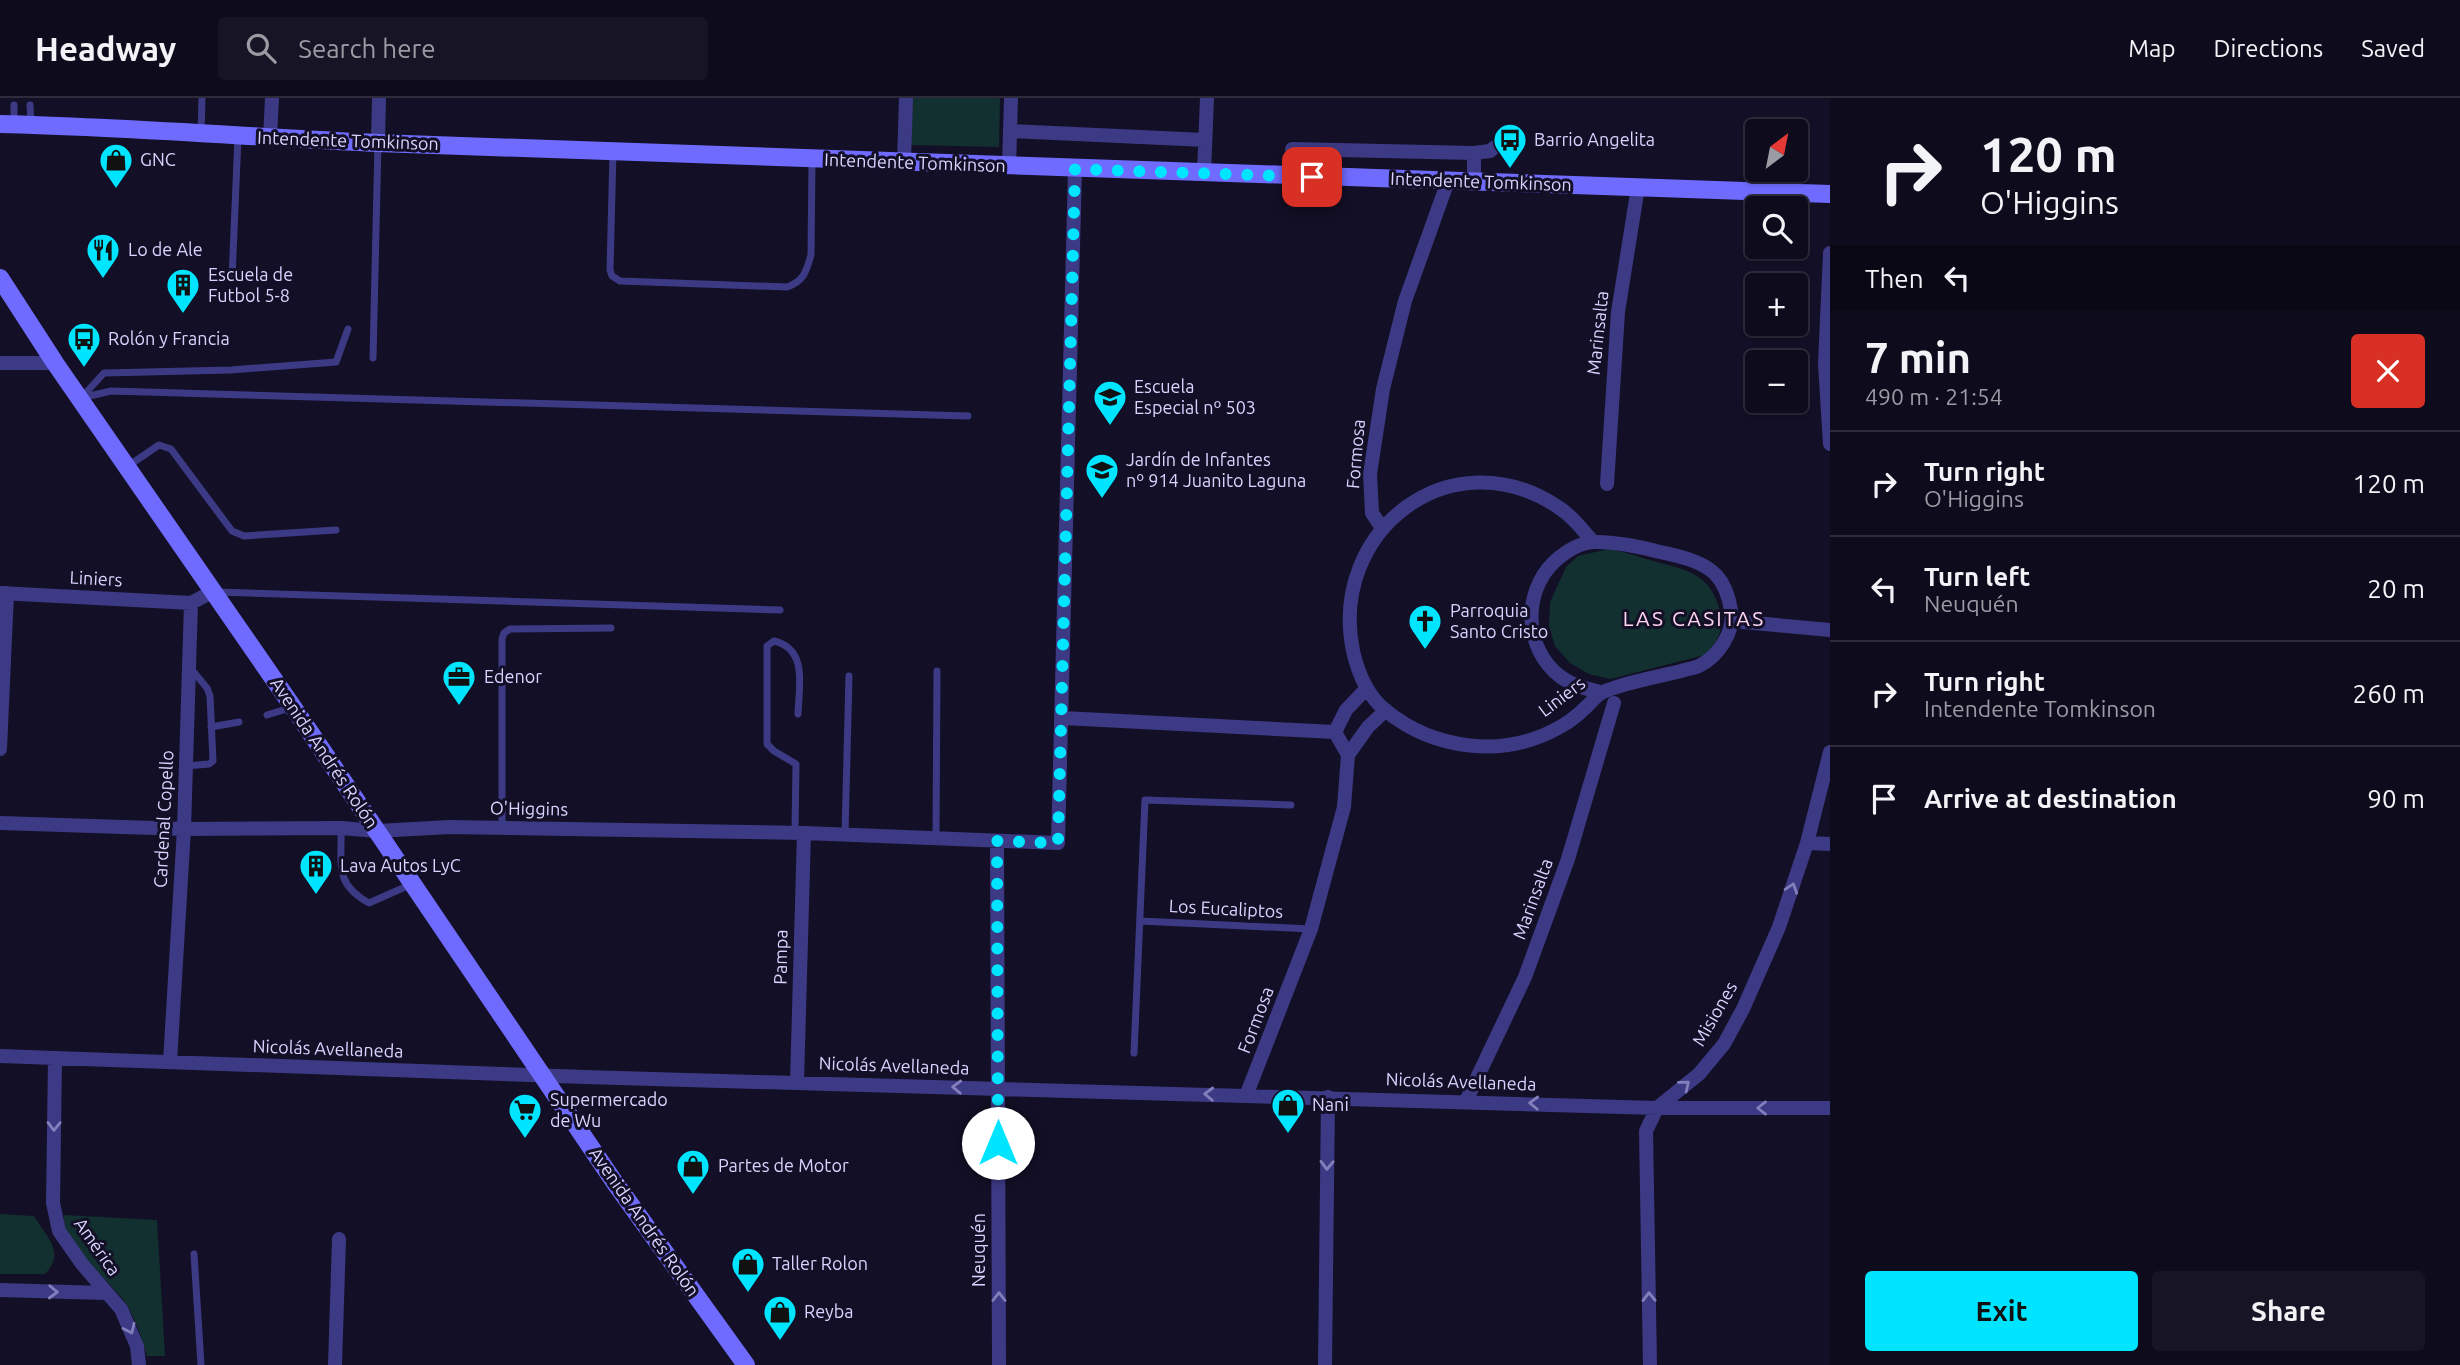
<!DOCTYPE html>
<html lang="en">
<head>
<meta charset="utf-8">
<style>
	body { margin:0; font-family:Ubuntu,sans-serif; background:#171425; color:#f1f3f6; height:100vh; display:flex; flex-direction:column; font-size:26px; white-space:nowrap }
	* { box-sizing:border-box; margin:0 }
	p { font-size:23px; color:#9b9ba3 }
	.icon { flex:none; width:38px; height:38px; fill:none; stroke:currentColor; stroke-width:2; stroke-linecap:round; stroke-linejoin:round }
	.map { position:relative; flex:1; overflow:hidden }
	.side { display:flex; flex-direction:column; background:#0e0b1c; width:630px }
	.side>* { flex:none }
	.guide { background:#0e0b1c; color:#f1f3f6; overflow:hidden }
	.needle { width:46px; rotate:32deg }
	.buttons { position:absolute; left:1745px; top:21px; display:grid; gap:14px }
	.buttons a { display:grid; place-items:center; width:63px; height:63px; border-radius:7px; background:#0e0b1c; box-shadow:0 2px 5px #0004,0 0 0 2px #2e2b3b; font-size:35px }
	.pin { position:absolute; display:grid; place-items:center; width:60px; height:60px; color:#fff; margin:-30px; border-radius:14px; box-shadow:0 4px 10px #0006 }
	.me { position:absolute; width:77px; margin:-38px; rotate:0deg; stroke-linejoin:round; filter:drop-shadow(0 0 5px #0008) }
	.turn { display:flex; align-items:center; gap:24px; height:147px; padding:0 35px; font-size:32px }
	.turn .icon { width:91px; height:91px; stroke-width:2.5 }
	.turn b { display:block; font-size:49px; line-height:60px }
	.then { display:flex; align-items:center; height:66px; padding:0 35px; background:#0003; gap:14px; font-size:26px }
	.round { display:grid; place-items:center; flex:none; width:74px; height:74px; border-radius:7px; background:#171425 }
	.headline { display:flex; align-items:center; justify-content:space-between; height:119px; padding:0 35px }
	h1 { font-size:42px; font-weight:700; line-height:52px }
	.primary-button { display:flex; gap:14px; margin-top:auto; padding:14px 35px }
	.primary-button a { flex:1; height:80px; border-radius:7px; background:#00e5ff; color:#111; font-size:28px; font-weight:700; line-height:80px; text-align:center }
	.primary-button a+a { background:#171425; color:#f1f3f6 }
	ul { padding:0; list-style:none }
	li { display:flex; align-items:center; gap:21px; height:105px; padding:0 35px; border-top:2px solid #2e2b3b }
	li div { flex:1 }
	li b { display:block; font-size:26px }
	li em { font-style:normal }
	header { display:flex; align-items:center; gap:42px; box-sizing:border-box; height:98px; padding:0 35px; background:#0e0b1c; border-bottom:2px solid #2e2b3b }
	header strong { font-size:33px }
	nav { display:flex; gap:38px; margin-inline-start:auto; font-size:24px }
	.search { width:490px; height:63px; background:#171425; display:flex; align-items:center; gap:18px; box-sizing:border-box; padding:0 24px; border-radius:7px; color:#9b9ba3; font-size:26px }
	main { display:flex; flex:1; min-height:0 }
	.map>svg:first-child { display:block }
	.green { fill:#12302f }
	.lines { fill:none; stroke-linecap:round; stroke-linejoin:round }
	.lane { stroke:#3d3a85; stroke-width:7 }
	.street { stroke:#3d3a85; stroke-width:14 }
	.secondary { stroke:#6f6bff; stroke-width:18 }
	.oneway { stroke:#837fbc }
	.route { stroke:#00e5ff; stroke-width:12; stroke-dasharray:0 21.6 }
	.labels { text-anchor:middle; stroke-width:6; stroke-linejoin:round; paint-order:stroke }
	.poi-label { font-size:18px; fill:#d9d4ff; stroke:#130f26; text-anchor:start }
	.street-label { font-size:18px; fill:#d9d4ff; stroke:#130f26 }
	.quarter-label { font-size:21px; letter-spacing:2px; fill:#ffd6f0; stroke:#130f26 }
</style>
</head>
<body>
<header>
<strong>Headway</strong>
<div class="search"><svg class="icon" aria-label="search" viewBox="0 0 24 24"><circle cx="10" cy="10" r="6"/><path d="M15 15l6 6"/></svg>Search here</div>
<nav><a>Map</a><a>Directions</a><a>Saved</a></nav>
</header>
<main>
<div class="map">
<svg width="1830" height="1267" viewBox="0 0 1830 1267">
	<rect width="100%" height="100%" fill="#130f26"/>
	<!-- green -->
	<path class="green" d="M 912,0 L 1000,0 L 999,49 L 911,47 Z
		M 1608,451 C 1623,453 1636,458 1650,462 C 1684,472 1710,473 1720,513 C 1725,531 1717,544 1705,557 L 1610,581 L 1589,576 L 1570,565 L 1555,548 L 1549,528 L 1550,504 L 1566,469 L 1578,458 Z
		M 0,1116 L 34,1118 C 47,1140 66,1154 45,1176 L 0,1176 Z
		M 64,1117 L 157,1122 L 165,1258 L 147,1258 C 142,1240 136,1222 126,1206 C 110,1181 61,1148 64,1117 Z"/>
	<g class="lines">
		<!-- lane -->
		<path class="lane" d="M 14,7 L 14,25
			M 30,7 L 31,26
			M 201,36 L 202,0
			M 613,53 L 610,172 L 612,178 L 620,183 L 787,189 C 804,183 806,174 811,157 L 812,62
			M 232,180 L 238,39
			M 373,260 L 378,45
			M 81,300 L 111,293 L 968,318
			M 81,300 L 104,275 L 231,272 L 336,264 L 348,231
			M 128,368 L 159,347 L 171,351 L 232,433 L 244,438 L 336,432
			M 217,494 L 780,512
			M 267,617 L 293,609
			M 211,629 L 239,624
			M 186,668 L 209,666 L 213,663 L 210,598 L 207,590 L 192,572
			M 502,729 L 502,541 L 504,535 L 510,531 L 611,530
			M 341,730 C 342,767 334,786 369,805 L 412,786
			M 795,734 L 796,666 L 774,653 L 767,646 L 767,548 L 774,543 C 808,551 799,588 798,616
			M 845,736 L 849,578
			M 936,740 L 937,573
			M 1140,823 L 1310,831
			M 1134,955 L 1145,702 L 1291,707
			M 194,1156 L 201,1267"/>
		<!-- street -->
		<path class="street" d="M 1010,33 L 1205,42
			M 270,40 L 272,0
			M 378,45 L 379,0
			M 1292,51 L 1474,55
			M 904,64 L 906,0
			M 1009,69 L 1011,0
			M 1204,75 L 1207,0
			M 1474,83 L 1474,55 L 1490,53 L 1495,49
			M 1830,155 L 1825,266 L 1830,346
			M 0,265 L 55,265
			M 1607,386 L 1618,214 L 1638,89
			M 1382,430 L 1372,415 L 1370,376 L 1383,291 L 1405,203 L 1448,83
			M 1593,444 C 1582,431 1572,418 1558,409 C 1452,338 1328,432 1353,553 C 1358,575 1367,597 1385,612 C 1434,652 1504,661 1560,629 C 1569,624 1578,617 1585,610 C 1591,605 1596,597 1603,594 C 1625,584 1658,579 1681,573 C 1687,571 1694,570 1699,568 C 1719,558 1735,533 1731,512 C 1729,500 1725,487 1717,478 C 1704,463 1678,458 1660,454 C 1642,449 1611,443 1593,444 C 1578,445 1564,455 1554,464 C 1522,495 1524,552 1561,579 C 1573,588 1587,591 1601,594
			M 0,495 L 191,505
			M 1733,523 L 1830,532
			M 1063,620 L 1335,634
			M 0,651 L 7,495
			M 1348,657 L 1335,634 L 1346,612 L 1366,591
			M 0,725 L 184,731 L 341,730 L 377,733 L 449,729 L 804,735 L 1058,745 L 1075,71
			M 997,743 L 999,1267
			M 1807,745 L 1830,746
			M 0,958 L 585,979 L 1657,1010 L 1830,1010
			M 55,960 L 53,1105 L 59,1133 L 82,1166 L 121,1211 L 137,1248 L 139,1267
			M 170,964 L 184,731 L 191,505 L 212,494
			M 797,984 L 804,735
			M 1246,998 L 1311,831 L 1344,709 L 1348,657 L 1368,629 L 1386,612
			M 1466,1003 L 1525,879 L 1568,761 L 1614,605
			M 0,1192 L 106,1195
			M 335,1267 L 339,1141
			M 1325,1267 L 1328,999
			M 1650,1267 L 1646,1033 L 1657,1010 L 1699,976 L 1724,946 L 1743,911 L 1779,829 L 1807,745 L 1830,654"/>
		<!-- secondary -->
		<path class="secondary" d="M 0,26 C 126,29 252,39 378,45 L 1830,96
			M 0,180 L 55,265 L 293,609 L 615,1085 L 746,1267"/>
	</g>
	<!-- one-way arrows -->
	<defs><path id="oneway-chevron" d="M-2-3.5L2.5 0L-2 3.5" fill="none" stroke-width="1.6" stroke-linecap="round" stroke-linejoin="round" transform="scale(1.75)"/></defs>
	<g class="oneway">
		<use href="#oneway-chevron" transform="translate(1792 790) rotate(-72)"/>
		<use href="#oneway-chevron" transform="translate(1685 987) rotate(-39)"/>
		<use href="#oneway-chevron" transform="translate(957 989) rotate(-178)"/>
		<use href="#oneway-chevron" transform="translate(1209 996) rotate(-178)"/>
		<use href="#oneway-chevron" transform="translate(1534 1005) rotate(-178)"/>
		<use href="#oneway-chevron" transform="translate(1762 1010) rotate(-180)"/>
		<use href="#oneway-chevron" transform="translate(54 1028) rotate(91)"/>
		<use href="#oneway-chevron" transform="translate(1327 1067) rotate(91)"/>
		<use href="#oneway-chevron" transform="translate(53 1194) rotate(2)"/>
		<use href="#oneway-chevron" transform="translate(999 1199) rotate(-90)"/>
		<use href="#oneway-chevron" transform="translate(1649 1199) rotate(-91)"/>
		<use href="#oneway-chevron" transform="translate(130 1231) rotate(65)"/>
	</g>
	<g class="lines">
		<!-- route -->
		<path class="route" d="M 998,1045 L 997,743 L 1058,745 L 1075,71 L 1312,79"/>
	</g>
	<!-- icons -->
	<defs>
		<symbol id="bus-pin" viewBox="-11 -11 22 30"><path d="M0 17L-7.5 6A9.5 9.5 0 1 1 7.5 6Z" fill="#00e5ff" stroke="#130f26"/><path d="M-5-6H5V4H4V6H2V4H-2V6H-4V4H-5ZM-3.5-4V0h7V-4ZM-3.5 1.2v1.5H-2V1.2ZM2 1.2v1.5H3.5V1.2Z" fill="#111"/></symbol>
		<symbol id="shop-pin" viewBox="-11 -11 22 30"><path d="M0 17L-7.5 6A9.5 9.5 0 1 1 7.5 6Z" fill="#00e5ff" stroke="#130f26"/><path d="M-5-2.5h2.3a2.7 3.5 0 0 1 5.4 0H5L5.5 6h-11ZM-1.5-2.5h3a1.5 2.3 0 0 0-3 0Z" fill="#111"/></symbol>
		<symbol id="restaurant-pin" viewBox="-11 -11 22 30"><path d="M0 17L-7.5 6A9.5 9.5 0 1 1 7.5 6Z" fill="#00e5ff" stroke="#130f26"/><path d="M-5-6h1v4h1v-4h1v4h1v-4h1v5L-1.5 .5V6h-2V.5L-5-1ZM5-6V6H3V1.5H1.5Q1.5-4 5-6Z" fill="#111"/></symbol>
		<symbol id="building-pin" viewBox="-11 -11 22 30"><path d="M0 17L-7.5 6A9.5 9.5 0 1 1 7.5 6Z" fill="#00e5ff" stroke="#130f26"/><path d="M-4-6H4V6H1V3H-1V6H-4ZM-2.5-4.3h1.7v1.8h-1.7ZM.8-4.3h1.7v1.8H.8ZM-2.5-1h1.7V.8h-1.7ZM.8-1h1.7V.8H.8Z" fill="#111"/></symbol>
		<symbol id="school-pin" viewBox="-11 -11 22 30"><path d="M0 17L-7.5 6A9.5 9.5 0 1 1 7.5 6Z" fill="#00e5ff" stroke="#130f26"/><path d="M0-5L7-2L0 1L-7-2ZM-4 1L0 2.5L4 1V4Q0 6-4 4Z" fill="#111"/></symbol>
		<symbol id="church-pin" viewBox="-11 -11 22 30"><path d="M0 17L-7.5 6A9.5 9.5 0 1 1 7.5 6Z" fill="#00e5ff" stroke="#130f26"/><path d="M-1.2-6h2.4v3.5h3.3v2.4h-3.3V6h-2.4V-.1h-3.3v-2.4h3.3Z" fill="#111"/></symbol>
		<symbol id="office-pin" viewBox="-11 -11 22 30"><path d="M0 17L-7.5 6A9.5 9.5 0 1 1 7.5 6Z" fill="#00e5ff" stroke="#130f26"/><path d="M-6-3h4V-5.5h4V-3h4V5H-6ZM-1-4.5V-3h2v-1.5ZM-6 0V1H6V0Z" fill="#111"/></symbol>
		<symbol id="supermarket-pin" viewBox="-11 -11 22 30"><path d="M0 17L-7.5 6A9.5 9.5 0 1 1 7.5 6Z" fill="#00e5ff" stroke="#130f26"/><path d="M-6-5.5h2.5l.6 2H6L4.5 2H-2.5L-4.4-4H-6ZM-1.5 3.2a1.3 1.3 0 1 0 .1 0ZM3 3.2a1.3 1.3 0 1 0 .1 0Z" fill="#111"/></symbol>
	</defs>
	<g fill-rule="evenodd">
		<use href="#bus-pin" x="1491" y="23" width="38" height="52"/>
		<use href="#shop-pin" x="97" y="43" width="38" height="52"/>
		<use href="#restaurant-pin" x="84" y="133" width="38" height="52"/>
		<use href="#building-pin" x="164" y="168" width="38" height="52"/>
		<use href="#bus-pin" x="65" y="222" width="38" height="52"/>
		<use href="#school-pin" x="1091" y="280" width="38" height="52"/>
		<use href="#school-pin" x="1083" y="353" width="38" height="52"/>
		<use href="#church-pin" x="1406" y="504" width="38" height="52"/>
		<use href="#office-pin" x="440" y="560" width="38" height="52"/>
		<use href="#building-pin" x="297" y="749" width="38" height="52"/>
		<use href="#shop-pin" x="1269" y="988" width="38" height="52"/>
		<use href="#supermarket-pin" x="506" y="993" width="38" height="52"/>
		<use href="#shop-pin" x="674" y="1049" width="38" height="52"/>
		<use href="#shop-pin" x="729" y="1147" width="38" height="52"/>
		<use href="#shop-pin" x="761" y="1195" width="38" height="52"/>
	</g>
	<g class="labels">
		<!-- poi labels -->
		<g class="poi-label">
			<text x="1534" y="48">Barrio Angelita</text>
			<text x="140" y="68">GNC</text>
			<text x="128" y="158">Lo de Ale</text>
			<text x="208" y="183">Escuela de<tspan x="208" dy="21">Futbol 5-8</tspan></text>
			<text x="108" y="247">Rolón y Francia</text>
			<text x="1134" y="295">Escuela<tspan x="1134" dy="21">Especial nº 503</tspan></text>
			<text x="1126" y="368">Jardín de Infantes<tspan x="1126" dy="21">nº 914 Juanito Laguna</tspan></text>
			<text x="1450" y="519">Parroquia<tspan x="1450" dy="21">Santo Cristo</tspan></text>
			<text x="484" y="585">Edenor</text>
			<text x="340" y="774">Lava Autos LyC</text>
			<text x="550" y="1008">Supermercado<tspan x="550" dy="21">de Wu</tspan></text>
			<text x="1312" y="1013">Nani</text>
			<text x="718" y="1074">Partes de Motor</text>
			<text x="772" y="1172">Taller Rolon</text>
			<text x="804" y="1220">Reyba</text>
		</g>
		<!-- street labels -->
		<g class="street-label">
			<text transform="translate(348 43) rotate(2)" y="6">Intendente Tomkinson</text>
			<text transform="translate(915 65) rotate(2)" y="6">Intendente Tomkinson</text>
			<text transform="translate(1481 84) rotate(2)" y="6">Intendente Tomkinson</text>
			<text transform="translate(1598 235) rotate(-84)" y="6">Marinsalta</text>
			<text transform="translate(1356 356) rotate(-85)" y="6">Formosa</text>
			<text transform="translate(96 481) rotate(3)" y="6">Liniers</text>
			<text transform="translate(1562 599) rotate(-37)" y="6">Liniers</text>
			<text transform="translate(324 655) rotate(56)" y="6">Avenida Andrés Rolón</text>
			<text transform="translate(529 711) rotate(1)" y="6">O'Higgins</text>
			<text transform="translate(164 721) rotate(-87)" y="6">Cardenal Copello</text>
			<text transform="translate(1533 801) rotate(-70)" y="6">Marinsalta</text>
			<text transform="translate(1226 811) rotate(3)" y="6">Los Eucaliptos</text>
			<text transform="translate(781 859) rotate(-89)" y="6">Pampa</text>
			<text transform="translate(1715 916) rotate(-60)" y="6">Misiones</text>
			<text transform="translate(1256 922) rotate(-69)" y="6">Formosa</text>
			<text transform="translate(328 951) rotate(2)" y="6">Nicolás Avellaneda</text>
			<text transform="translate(894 968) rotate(2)" y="6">Nicolás Avellaneda</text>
			<text transform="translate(1461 984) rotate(2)" y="6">Nicolás Avellaneda</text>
			<text transform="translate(644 1124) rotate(55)" y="6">Avenida Andrés Rolón</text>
			<text transform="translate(97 1149) rotate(55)" y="6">América</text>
			<text transform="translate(979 1152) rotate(-90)" y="6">Neuquén</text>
		</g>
		<!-- quarter labels -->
		<g class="quarter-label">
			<text x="1694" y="528">LAS CASITAS</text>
		</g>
	</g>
</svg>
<div class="buttons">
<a><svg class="needle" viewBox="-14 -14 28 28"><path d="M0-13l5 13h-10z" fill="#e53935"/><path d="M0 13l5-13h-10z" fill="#9b9ba3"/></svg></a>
<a><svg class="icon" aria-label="search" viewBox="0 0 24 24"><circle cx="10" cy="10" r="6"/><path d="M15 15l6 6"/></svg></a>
<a>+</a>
<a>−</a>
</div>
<div class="pin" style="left:1312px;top:79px;background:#d93025"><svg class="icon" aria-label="arrive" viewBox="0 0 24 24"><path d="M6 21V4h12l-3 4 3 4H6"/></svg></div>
<svg class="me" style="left:998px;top:1045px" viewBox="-20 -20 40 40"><circle r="19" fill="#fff"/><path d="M0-13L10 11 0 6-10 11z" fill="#00e5ff"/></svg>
</div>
<section class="side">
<div class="guide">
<div class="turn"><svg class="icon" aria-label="right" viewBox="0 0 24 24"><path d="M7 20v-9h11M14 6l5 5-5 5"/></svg><div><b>120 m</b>O'Higgins</div></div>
<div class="then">Then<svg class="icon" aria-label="left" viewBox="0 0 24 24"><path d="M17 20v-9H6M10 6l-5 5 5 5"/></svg></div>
</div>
<div class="headline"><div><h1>7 min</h1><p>490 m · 21:54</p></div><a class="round" style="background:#d93025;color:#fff"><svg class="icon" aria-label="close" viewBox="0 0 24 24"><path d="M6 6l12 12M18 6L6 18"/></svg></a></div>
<ul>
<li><svg class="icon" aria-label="right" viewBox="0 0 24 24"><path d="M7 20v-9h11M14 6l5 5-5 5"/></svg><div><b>Turn right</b><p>O'Higgins</p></div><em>120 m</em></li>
<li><svg class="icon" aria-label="left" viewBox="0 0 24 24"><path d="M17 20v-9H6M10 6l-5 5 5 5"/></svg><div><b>Turn left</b><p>Neuquén</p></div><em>20 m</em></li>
<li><svg class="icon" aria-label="right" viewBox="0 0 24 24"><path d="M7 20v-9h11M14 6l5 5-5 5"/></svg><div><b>Turn right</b><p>Intendente Tomkinson</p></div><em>260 m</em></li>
<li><svg class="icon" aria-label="arrive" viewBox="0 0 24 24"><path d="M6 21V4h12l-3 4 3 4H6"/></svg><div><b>Arrive at destination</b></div><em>90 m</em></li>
</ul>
<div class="primary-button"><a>Exit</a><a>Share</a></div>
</section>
</main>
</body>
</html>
